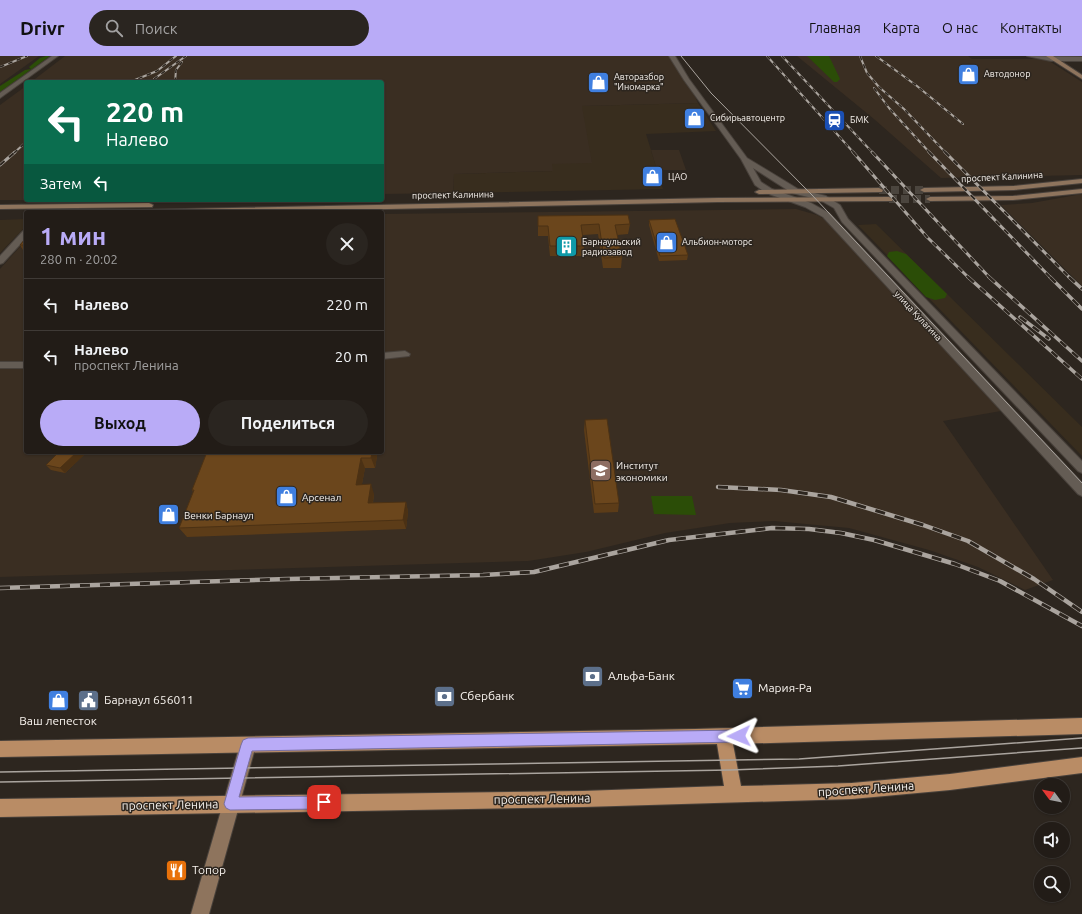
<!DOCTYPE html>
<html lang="ru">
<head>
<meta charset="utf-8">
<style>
	body { margin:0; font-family:Ubuntu,sans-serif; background:#2a2520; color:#f1f3f6; height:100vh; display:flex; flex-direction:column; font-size:15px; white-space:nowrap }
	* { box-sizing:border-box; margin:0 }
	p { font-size:13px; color:#a2a1a1 }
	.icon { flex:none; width:22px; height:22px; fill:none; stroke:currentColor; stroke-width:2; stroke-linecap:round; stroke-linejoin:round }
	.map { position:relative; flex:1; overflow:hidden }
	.side { position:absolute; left:24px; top:154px; width:360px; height:244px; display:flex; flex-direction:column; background:#221c17; border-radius:4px; box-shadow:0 1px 3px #0004,0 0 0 1px #3f3a36 }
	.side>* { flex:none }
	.hud { position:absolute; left:24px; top:24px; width:360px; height:122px; border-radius:4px; box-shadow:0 1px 3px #0004,0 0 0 1px #3f3a36; background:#0b6e4f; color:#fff; overflow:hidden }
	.needle { width:26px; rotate:302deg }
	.fabs { position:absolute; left:1034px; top:722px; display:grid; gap:8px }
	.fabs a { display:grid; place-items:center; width:36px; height:36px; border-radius:50%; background:#221c17; box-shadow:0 1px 3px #0004,0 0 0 1px #3f3a36; font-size:20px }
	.pin { position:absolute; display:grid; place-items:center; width:34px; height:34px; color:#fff; margin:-17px; border-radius:8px; box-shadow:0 2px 6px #0006 }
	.me { position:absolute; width:44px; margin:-22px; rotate:268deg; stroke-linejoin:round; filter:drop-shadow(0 0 3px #0008) }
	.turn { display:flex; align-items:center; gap:14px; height:84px; padding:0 16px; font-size:18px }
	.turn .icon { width:52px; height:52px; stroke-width:2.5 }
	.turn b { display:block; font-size:28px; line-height:34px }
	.then { display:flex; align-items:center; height:38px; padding:0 16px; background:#0003; gap:8px; font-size:15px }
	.round { display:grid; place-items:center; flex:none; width:42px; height:42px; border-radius:21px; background:#2a2520 }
	.headline { display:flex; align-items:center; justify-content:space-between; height:68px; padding:0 16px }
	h1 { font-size:24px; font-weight:700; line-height:30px; color:#b9abf7 }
	.primary-button { display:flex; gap:8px; margin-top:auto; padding:8px 16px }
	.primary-button a { flex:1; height:46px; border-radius:24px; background:#b9abf7; color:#111; font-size:16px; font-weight:700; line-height:46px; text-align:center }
	.primary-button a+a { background:#2a2520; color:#f1f3f6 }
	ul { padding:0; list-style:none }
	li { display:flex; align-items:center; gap:12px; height:52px; padding:0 16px; border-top:1px solid #3f3a36 }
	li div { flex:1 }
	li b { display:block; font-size:15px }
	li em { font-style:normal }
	header { display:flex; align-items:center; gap:24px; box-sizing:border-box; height:56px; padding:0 20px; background:#b9abf7; color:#111 }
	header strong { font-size:19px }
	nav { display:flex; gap:22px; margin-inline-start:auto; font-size:14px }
	.search { width:280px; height:36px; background:#2a2520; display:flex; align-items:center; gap:10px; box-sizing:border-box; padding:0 14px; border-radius:22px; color:#a2a1a1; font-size:15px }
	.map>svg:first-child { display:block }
	.commercial { fill:#382d1e }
	.built { fill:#3a2e22 }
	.green { fill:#2b4d07 }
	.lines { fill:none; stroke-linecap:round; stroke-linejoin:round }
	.secondary-tunnel { stroke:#4b453e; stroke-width:8; stroke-dasharray:8 4; stroke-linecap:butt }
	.street-casing { stroke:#48413b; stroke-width:2 }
	.secondary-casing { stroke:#48413b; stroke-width:2 }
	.primary-casing { stroke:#48413b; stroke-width:2 }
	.street { fill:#645c54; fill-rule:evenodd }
	.secondary { fill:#8e745d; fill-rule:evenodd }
	.primary { fill:#b98c65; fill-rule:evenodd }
	.tram-far1 { stroke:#aaa49e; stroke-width:1 }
	.tram { stroke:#aaa49e; stroke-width:1.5 }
	.rail-far3-casing { stroke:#aaa49e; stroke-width:2 }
	.rail-far2-casing { stroke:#aaa49e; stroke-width:3 }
	.rail-far1-casing { stroke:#aaa49e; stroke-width:3.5 }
	.rail-casing { stroke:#aaa49e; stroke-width:4.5 }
	.rail-far3 { stroke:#2d261f; stroke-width:1.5; stroke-dasharray:4.5; stroke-linecap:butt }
	.rail-far2 { stroke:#2d261f; stroke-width:2; stroke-dasharray:6; stroke-linecap:butt }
	.rail-far1 { stroke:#2d261f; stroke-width:2.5; stroke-dasharray:8; stroke-linecap:butt }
	.rail { stroke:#2d261f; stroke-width:3; stroke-dasharray:10; stroke-linecap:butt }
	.wall { fill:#5c3c18 }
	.shaded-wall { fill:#4b3114 }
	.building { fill:#6b461c; stroke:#4b3114 }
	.route { fill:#b9abf7; stroke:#786fa1 }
	.labels { text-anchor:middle; stroke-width:3; stroke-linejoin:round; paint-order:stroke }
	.far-poi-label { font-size:9px; fill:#f8f3ee; stroke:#2d261f; text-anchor:start }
	.far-street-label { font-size:9px; fill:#f8f3ee; stroke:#2d261f }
	.poi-label { font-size:10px; fill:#f8f3ee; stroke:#2d261f; text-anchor:start }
	.near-poi-label { font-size:12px; fill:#f8f3ee; stroke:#2d261f; text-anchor:start }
	.near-street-label { font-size:12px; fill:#f8f3ee; stroke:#2d261f }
</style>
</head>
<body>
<header>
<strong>Drivr</strong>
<div class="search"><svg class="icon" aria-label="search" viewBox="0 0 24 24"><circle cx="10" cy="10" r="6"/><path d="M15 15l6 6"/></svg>Поиск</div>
<nav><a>Главная</a><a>Карта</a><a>О нас</a><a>Контакты</a></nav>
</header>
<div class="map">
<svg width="1082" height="858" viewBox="0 0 1082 858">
	<rect width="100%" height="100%" fill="#2d261f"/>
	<!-- commercial -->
	<path class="commercial" d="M 698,47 L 716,75 L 646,78 L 663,133 L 453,137 L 454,118 L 552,115 L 552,108 L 581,50 Z
		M 26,163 L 26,170 L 0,197 L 0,164 Z
		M 876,168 L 1082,371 L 1082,400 L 858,169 Z"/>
	<!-- built -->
	<path class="built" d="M 0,0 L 39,0 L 0,28 Z
		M 65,0 L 676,0 L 698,47 L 582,50 L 592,107 L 552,108 L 553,115 L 454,118 L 453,137 L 382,138 L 382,26 L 31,26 Z
		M 797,0 L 968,0 L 972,3 L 1046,3 L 1082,26 L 1082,119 L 941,122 L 874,63 Z
		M 26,30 L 26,144 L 0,144 L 0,49 Z
		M 679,94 L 686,114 L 657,114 L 651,94 Z
		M 1082,138 L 1082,230 L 1001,149 L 1032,147 Z
		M 796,153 L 817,159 L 824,163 L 901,244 L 1001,355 L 943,365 L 1053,524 L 1025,534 L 978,511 L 929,494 L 849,472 L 774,465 L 730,467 L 665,477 L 586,496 L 528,505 L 0,521 L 0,213 L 26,184 L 26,396 L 382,396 L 382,158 Z"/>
	<!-- green -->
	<path class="green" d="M 46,0 L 50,0 L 0,36 L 0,30 L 25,14 L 31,13 L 29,11 L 40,2 Z
		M 807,0 L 829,0 L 840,23 L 837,26 L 834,26 Z
		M 897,195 L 906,198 L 947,238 L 945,242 L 935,244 L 926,241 L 887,200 L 889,196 Z
		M 651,440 L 692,440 L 696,459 L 654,458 Z"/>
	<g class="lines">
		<!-- secondary-tunnel -->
		<path class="secondary-tunnel" d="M 879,134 L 924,134
			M 889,143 L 930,143"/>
		<defs>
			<path id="street" d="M 52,0 L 58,0 L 0,42 L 0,37 Z
				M 669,0 L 675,0 L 689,23 L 747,102 L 798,133 L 826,140 L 840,149 L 848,163 L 1082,405 L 1082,417 L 1078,415 L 842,166 L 834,152 L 820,144 L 792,137 L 753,112 L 761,126 L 772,133 L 811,147 L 829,157 L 1082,427 L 1082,440 L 1078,438 L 823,161 L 805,151 L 766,137 L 755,129 L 741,103 L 684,24 Z
				M 1027,0 L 1082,1 L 1082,5 L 1051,5 Z
				M 23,175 L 26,175 L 26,182 L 3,207 L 0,208 L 0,200 Z
				M 405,295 L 410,298 L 409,300 L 382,303 L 382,297 Z
				M 0,306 L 26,306 L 26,312 L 0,312 Z"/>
			<path id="secondary" d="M 1046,0 L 1053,0 L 1082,19 L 1082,23 Z
				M 1082,123 L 1082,127 L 1014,134 L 924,136 L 920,134 L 924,132 L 1014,130 Z
				M 879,132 L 883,134 L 882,136 L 759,138 L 755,136 L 759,134 Z
				M 1082,133 L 1082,137 L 1013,144 L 930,145 L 926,143 L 930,141 L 1013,140 Z
				M 889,141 L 893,143 L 892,145 L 718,146 L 248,156 L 133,156 L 137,154 L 718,142 Z
				M 149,147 L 153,149 L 152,151 L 0,153 L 0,149 Z
				M 248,681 L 254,683 L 256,689 L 209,858 L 191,858 L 240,689 L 242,683 Z"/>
			<path id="primary" d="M 1082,662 L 1082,678 L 733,688 L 741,730 L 852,727 L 950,718 L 1082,701 L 1082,717 L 950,734 L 852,743 L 583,751 L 0,761 L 0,743 L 583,735 L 724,730 L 717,688 L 0,701 L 0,685 L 695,673 Z"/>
		</defs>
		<!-- street casing -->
		<use href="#street" class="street-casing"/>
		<!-- secondary casing -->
		<use href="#secondary" class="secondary-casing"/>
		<!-- primary casing -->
		<use href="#primary" class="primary-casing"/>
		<!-- street -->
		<use href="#street" class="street"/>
		<!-- secondary -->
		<use href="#secondary" class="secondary"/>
		<!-- primary -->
		<use href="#primary" class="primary"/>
		<!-- tram-far1 -->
		<path class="tram-far1" d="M 681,0 L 711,37 L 812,139 L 1082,427"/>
		<!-- tram -->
		<path class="tram" d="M 0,716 L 799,703 L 1082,682
			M 0,726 L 730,714 L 838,710 L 1082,692"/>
		<defs>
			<path id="rail-far3" d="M 767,0 L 854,97
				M 782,0 L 873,97
				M 860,0 L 867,17 L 879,31 L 904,53 L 946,97
				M 876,0 L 917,30 L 963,68
				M 0,11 L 27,0
				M 154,23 L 186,0
				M 130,26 L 157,15 L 176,0
				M 175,26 L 176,14 L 182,6
				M 874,32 L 889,52 L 930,97
				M 14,97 L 26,86"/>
			<path id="rail-far2" d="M 853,96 L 927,181 L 969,222
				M 872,96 L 990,222
				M 929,96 L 1051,222
				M 945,96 L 1070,222
				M 0,109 L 15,96"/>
			<path id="rail-far1" d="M 968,221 L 1082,323
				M 989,221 L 1082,305
				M 1050,221 L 1082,253
				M 1069,221 L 1082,233
				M 1020,261 L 1049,283"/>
			<path id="rail" d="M 718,431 L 781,434 L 831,441 L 923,469 L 968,485 L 1034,523 L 1082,556
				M 0,532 L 288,523 L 483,519 L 534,516 L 669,484 L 772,472 L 809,473 L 841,477 L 874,484 L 955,508 L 1000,525 L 1082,570"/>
		</defs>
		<!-- rail-far3 casing -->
		<use href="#rail-far3" class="rail-far3-casing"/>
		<!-- rail-far2 casing -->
		<use href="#rail-far2" class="rail-far2-casing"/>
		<!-- rail-far1 casing -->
		<use href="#rail-far1" class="rail-far1-casing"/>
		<!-- rail casing -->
		<use href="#rail" class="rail-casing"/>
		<!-- rail-far3 -->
		<use href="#rail-far3" class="rail-far3"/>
		<!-- rail-far2 -->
		<use href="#rail-far2" class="rail-far2"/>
		<!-- rail-far1 -->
		<use href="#rail-far1" class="rail-far1"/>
		<!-- rail -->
		<use href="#rail" class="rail"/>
	</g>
	<!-- wall -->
	<path class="wall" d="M 538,160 L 630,168 L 628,178 L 617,179 L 622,201 L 621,212 L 603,212 L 598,178 L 583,179 L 584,190 L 583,200 L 550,200 L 548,180 L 538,180 Z
		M 649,164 L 688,199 L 687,204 L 659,205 L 649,169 Z
		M 26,182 L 26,194 L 23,194 L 20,189 Z
		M 585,364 L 619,447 L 618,456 L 594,457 L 584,374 Z
		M 59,396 L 87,396 L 65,417 L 51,414 L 46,409 Z
		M 207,396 L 375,396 L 377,400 L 375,412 L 365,412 L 362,428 L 374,438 L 373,447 L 406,446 L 408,456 L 406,473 L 187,481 L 179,472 L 193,436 L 192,434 Z"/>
	<!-- shaded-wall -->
	<path class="shaded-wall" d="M 77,396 L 87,396 L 65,417 L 60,412 Z
		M 372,396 L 375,396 L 377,400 L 375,412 L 371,402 Z
		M 361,402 L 365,412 L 360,438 L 356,429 Z
		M 371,428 L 374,438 L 371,457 L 368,447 Z
		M 406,446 L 408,456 L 406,473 L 403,464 Z"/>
	<!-- building -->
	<path class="building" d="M 628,159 L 630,168 L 615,169 L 622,201 L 604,202 L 599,168 L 581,169 L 584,190 L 550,190 L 548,170 L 538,170 L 538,160 Z
		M 675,163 L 688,199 L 660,200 L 649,164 Z
		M 26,182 L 26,189 L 20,189 Z
		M 607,363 L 619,447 L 595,448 L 585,364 Z
		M 59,396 L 77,396 L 60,412 L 46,409 Z
		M 207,396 L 372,396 L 371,402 L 361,402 L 356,429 L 371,428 L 368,447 L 406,446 L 403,464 L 179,472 L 194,434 L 192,434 Z"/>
	<!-- route -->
	<path class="route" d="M 739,674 L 743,676 L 745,680 L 743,684 L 739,686 L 252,695 L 239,741 L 324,740 L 329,742 L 331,746 L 329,751 L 324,753 L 230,754 L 226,752 L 224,748 L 241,689 L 243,684 L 248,682 Z"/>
	<!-- icons -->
	<defs>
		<symbol id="shop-square" viewBox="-11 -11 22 22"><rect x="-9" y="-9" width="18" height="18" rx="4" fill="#3f7fe0" stroke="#2d261f"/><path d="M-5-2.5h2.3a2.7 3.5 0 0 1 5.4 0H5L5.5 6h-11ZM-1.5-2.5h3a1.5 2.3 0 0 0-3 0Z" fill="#fff"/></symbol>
		<symbol id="station-square" viewBox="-11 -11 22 22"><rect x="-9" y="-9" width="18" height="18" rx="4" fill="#1a4fb4" stroke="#2d261f"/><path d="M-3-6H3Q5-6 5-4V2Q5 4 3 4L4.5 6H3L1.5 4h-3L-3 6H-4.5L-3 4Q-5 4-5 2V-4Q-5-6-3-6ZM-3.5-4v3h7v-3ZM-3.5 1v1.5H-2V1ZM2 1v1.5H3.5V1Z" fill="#fff"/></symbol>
		<symbol id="building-square" viewBox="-11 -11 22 22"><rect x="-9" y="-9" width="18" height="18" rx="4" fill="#0f9aa8" stroke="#2d261f"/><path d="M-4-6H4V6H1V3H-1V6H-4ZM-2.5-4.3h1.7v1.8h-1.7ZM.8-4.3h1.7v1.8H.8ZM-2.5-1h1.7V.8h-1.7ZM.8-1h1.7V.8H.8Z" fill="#fff"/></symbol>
		<symbol id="university-square" viewBox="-11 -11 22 22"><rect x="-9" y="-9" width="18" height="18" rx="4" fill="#8d6e63" stroke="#2d261f"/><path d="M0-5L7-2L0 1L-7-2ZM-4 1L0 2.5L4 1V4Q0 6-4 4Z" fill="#fff"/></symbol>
		<symbol id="bank-square" viewBox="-11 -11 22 22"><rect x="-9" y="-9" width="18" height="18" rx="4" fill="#5c6f8a" stroke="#2d261f"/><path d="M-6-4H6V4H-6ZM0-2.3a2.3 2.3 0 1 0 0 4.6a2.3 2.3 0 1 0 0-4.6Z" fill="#fff"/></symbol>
		<symbol id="supermarket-square" viewBox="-11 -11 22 22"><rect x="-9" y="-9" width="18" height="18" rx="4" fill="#3f7fe0" stroke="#2d261f"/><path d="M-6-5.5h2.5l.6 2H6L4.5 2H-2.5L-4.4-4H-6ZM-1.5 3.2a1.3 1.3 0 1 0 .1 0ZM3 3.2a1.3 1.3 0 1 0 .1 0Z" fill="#fff"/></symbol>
		<symbol id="civic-square" viewBox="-11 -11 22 22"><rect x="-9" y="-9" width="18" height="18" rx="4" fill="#5c6f8a" stroke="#2d261f"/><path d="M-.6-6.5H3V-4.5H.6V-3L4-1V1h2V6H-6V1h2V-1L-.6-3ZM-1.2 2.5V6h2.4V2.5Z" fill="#fff"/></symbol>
		<symbol id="restaurant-square" viewBox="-11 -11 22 22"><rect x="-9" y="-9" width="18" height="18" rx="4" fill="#e8710a" stroke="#2d261f"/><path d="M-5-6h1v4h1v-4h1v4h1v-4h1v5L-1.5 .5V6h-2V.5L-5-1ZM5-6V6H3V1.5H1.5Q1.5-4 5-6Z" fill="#fff"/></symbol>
	</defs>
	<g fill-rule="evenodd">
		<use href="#shop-square" x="956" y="6" width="25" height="25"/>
		<use href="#shop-square" x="586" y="14" width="25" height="25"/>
		<use href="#shop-square" x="682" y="50" width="25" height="25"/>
		<use href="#station-square" x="822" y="52" width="25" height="25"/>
		<use href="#shop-square" x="640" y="108" width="25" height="25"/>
		<use href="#shop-square" x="654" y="174" width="25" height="25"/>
		<use href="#building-square" x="554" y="178" width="25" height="25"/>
		<use href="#university-square" x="588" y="402" width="25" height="25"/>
		<use href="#shop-square" x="274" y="428" width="25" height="25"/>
		<use href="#shop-square" x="156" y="446" width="25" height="25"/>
		<use href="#bank-square" x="580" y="608" width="25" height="25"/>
		<use href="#supermarket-square" x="730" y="620" width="25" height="25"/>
		<use href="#bank-square" x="432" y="628" width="25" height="25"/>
		<use href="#shop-square" x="46" y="632" width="25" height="25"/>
		<use href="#civic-square" x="76" y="632" width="25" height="25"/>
		<use href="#restaurant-square" x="164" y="802" width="25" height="25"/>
	</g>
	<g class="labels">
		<!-- far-poi labels -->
		<g class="far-poi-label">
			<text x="984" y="21">Автодонор</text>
			<text x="614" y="24">Авторазбор<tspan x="614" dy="10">"Иномарка"</tspan></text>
			<text x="710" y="65">Сибирьавтоцентр</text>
			<text x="850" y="67">БМК</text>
			<text x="668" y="124">ЦАО</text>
			<text x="582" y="189">Барнаульский<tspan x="582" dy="10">радиозавод</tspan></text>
			<text x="682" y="189">Альбион-моторс</text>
		</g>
		<!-- far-street labels -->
		<g class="far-street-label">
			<text transform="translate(1002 121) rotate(-3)" y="3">проспект Калинина</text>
			<text transform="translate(453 139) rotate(-1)" y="3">проспект Калинина</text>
			<text transform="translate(918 260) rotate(47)" y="3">улица Кулагина</text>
		</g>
		<!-- poi labels -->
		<g class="poi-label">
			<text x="616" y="413">Институт<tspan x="616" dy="12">экономики</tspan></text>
			<text x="302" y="445">Арсенал</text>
			<text x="184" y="463">Венки Барнаул</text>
		</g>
		<!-- near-poi labels -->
		<g class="near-poi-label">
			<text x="608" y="624">Альфа-Банк</text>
			<text x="758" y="636">Мария-Ра</text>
			<text x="460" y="644">Сбербанк</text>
			<text x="104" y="648">Барнаул 656011</text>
			<text x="58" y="669" text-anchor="middle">Ваш лепесток</text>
			<text x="192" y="818">Топор</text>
		</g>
		<!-- near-street labels -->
		<g class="near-street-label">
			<text transform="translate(866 733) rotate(-4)" y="4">проспект Ленина</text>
			<text transform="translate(542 743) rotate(-1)" y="4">проспект Ленина</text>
			<text transform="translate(170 749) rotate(-1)" y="4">проспект Ленина</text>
		</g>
	</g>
</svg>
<div class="fabs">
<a><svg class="needle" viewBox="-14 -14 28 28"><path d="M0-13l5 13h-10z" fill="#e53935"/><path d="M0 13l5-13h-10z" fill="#a2a1a1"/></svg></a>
<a><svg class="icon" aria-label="sound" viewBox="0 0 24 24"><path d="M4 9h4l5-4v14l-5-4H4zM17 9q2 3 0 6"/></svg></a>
<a><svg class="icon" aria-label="search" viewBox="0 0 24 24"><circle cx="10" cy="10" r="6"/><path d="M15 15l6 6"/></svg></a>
</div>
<div class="pin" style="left:324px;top:746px;background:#d93025"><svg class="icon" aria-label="arrive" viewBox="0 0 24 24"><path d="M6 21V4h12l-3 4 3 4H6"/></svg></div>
<svg class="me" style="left:739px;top:680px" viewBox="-20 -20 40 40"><path d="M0-17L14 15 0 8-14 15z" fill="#b9abf7" stroke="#fff" stroke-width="4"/></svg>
<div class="hud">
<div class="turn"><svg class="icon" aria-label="left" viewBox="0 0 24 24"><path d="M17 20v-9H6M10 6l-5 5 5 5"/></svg><div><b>220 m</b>Налево</div></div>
<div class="then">Затем<svg class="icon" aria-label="left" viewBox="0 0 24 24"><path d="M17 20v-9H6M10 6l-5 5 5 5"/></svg></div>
</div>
<section class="side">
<div class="headline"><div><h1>1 мин</h1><p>280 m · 20:02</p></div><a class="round"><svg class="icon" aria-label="close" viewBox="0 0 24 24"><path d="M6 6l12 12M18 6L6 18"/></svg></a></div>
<ul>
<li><svg class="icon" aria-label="left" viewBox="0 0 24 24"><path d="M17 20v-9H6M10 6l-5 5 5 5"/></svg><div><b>Налево</b></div><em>220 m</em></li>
<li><svg class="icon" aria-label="left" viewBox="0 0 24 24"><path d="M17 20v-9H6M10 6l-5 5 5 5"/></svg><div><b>Налево</b><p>проспект Ленина</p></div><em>20 m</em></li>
</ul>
<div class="primary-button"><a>Выход</a><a>Поделиться</a></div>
</section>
</div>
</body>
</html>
